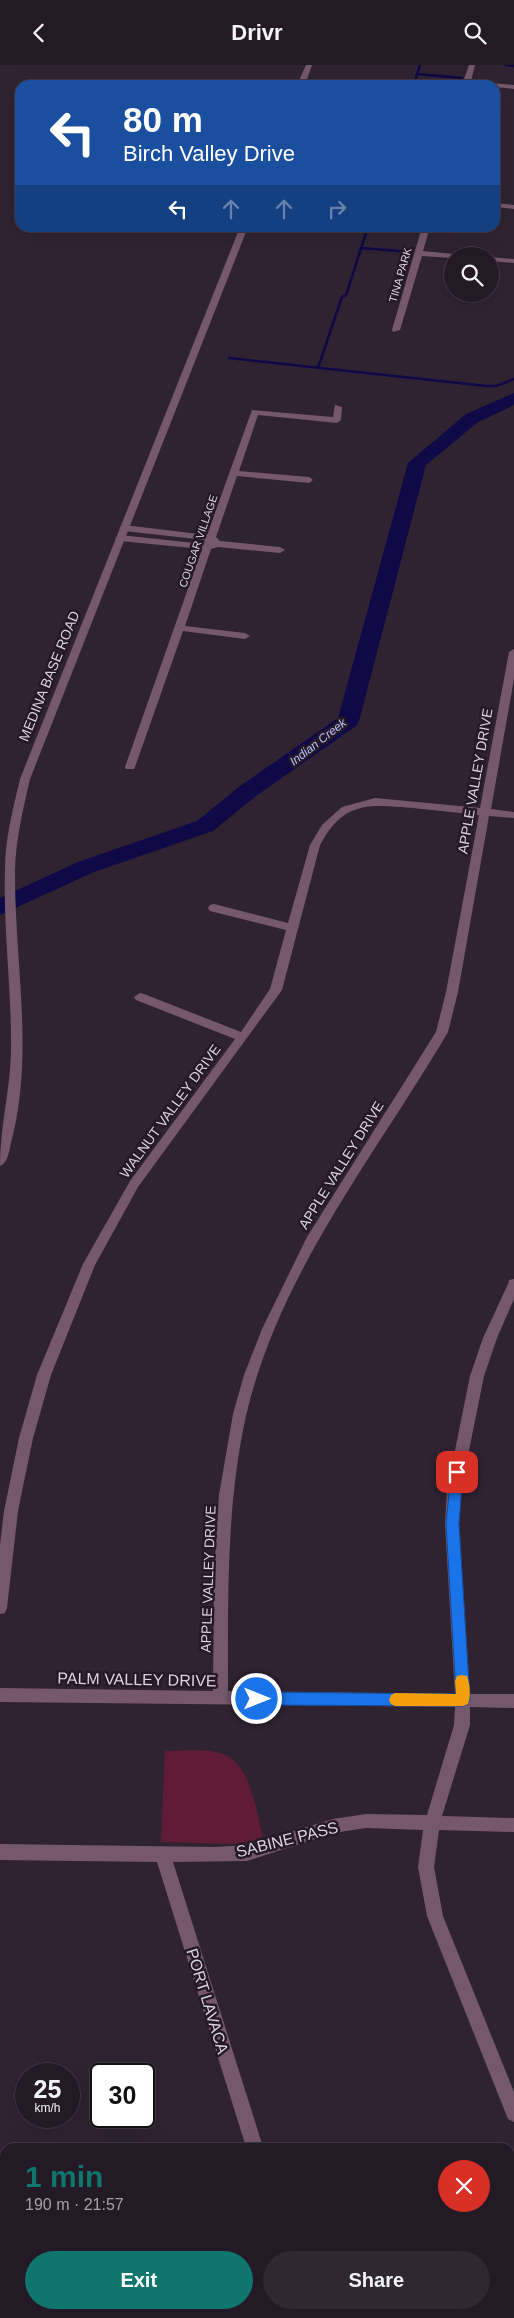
<!DOCTYPE html>
<html lang="en">
<head>
<meta charset="utf-8">
<style>
	body { margin:0; font-family:Helvetica,sans-serif; background:#2f2732; color:#f1f3f6; height:100vh; display:flex; flex-direction:column; font-size:19px; white-space:nowrap }
	* { box-sizing:border-box; margin:0 }
	p { font-size:16px; color:#a3a1a7 }
	.icon { flex:none; width:28px; height:28px; fill:none; stroke:currentColor; stroke-width:2; stroke-linecap:round; stroke-linejoin:round }
	.map { position:relative; flex:1; overflow:hidden }
	.sheet { position:absolute; left:0px; top:2078px; width:515px; height:176px; display:flex; flex-direction:column; background:#231a26; border-radius:15px 15px 0 0; box-shadow:0 5px 20px #0002,0 0 0 1px #403843 }
	.sheet>* { flex:none }
	.top-card { position:absolute; left:15px; top:15px; width:485px; height:152px; border-radius:15px; box-shadow:0 5px 20px #0002,0 0 0 1px #403843; background:#1a4fa0; color:#fff; overflow:hidden }
	.fabs { position:absolute; left:444px; top:182px; display:grid; gap:10px }
	.fabs a { display:grid; place-items:center; width:55px; height:55px; border-radius:50%; background:#231a26; box-shadow:0 5px 20px #0002,0 0 0 1px #403843; font-size:25px }
	.speed { position:absolute; left:15px; top:1998px; display:flex; gap:10px; font-size:25px; font-weight:700; text-align:center }
	.speed>* { display:grid; place-content:center; width:65px; height:65px; border-radius:50%; background:#231a26; box-shadow:0 5px 20px #0002,0 0 0 1px #403843; line-height:1 }
	.speed small { font-size:12px; font-weight:400 }
	.speed .limit { border:2px solid #111; border-radius:8px; background:#fff; color:#111 }
	.pin { position:absolute; display:grid; place-items:center; width:42px; height:42px; color:#fff; margin:-21px; border-radius:10px; box-shadow:0 2px 8px #0006 }
	.me { position:absolute; width:55px; margin:-28px; rotate:90deg; stroke-linejoin:round; filter:drop-shadow(0 0 4px #0008) }
	.turn { display:flex; align-items:center; gap:18px; height:105px; padding:0 25px; font-size:22px }
	.turn .icon { width:65px; height:65px; stroke-width:2.5 }
	.turn b { display:block; font-size:35px; line-height:42px }
	.lanes { display:flex; align-items:center; height:48px; padding:0 25px; background:#0003; justify-content:center; gap:25px; direction:ltr }
	.lanes .off { opacity:.35 }
	.round { display:grid; place-items:center; flex:none; width:52px; height:52px; border-radius:26px; background:#2f2732 }
	.overview { display:flex; align-items:center; justify-content:space-between; height:85px; padding:0 25px }
	h1 { font-size:30px; font-weight:800; line-height:38px; color:#0f766e }
	.cta { display:flex; gap:10px; margin-top:auto; padding:10px 25px }
	.cta a { flex:1; height:58px; border-radius:30px; background:#0f766e; color:#fff; font-size:20px; font-weight:800; line-height:58px; text-align:center }
	.cta a+a { background:#2f2732; color:#f1f3f6 }
	header { display:flex; justify-content:space-between; align-items:center; height:65px; padding:0 25px; background:#231a26; font-size:22px; font-weight:800 }
	.map>svg:first-child { display:block }
	.green { fill:#601c36 }
	.lines { fill:none; stroke-linecap:round; stroke-linejoin:round }
	.stream { stroke:#0f0947; stroke-width:2.5 }
	.river { fill:#0f0947; fill-rule:evenodd }
	.minor { fill:#76586c; fill-rule:evenodd }
	.tertiary { fill:#76586c; fill-rule:evenodd }
	.route { fill:#1a73e8; stroke:#114b97 }
	.slow { fill:#f59e0b }
	.labels { text-anchor:middle; stroke-width:5; stroke-linejoin:round; paint-order:stroke }
	.far-street-label { font-size:11px; fill:#dad3dd; stroke:#251928 }
	.far-water-label { font-size:12px; font-style:italic; fill:#b5c0fa; stroke:#251928 }
	.street-label { font-size:14px; fill:#dad3dd; stroke:#251928 }
	.near-street-label { font-size:16px; fill:#dad3dd; stroke:#251928 }
</style>
</head>
<body>
<header><svg class="icon" aria-label="back" viewBox="0 0 24 24"><path d="M15 5l-7 7 7 7"/></svg>Drivr<svg class="icon" aria-label="search" viewBox="0 0 24 24"><circle cx="10" cy="10" r="6"/><path d="M15 15l6 6"/></svg></header>
<div class="map">
<svg width="514" height="2253" viewBox="0 0 514 2253">
	<rect width="100%" height="100%" fill="#2f2332"/>
	<!-- green -->
	<path class="green" d="M 165,1686 C 181,1686 208,1683 223,1689 C 251,1699 257,1749 263,1774 L 233,1779 L 161,1777 Z"/>
	<g class="lines">
		<!-- stream -->
		<path class="stream" d="M 420,0 L 417,9 L 462,13
			M 506,0 L 514,1
			M 414,20 L 417,9
			M 362,183 L 411,187
			M 229,293 L 486,321 L 496,321 L 514,314
			M 318,303 L 342,232 L 346,230 L 368,162"/>
		<!-- river -->
		<path class="river" d="M 514,328 L 514,340 L 478,357 L 426,400 L 359,656 L 356,661 L 256,731 L 213,766 L 94,807 L 0,850 L 0,833 L 78,797 L 197,756 L 240,721 L 338,653 L 408,398 L 466,349 Z"/>
		<!-- minor -->
		<path class="minor" d="M 469,0 L 475,0 L 471,16 L 514,20 L 514,24 L 495,22 L 495,20 L 462,20 Z
			M 495,138 L 514,140 L 514,144 L 495,142 Z
			M 422,162 L 430,162 L 423,186 L 454,189 L 458,191 L 452,191 L 452,193 L 422,191 L 400,265 L 393,267 L 392,265 Z
			M 490,192 L 514,194 L 514,198 L 490,196 Z
			M 335,340 L 342,342 L 341,355 L 337,358 L 258,350 L 239,406 L 309,412 L 313,415 L 309,418 L 237,411 L 216,472 L 220,476 L 280,482 L 285,485 L 280,488 L 218,482 L 211,484 L 185,561 L 245,568 L 250,571 L 245,574 L 183,566 L 135,702 L 134,704 L 126,704 L 125,702 L 202,484 L 120,476 L 115,473 L 120,470 L 204,479 L 205,475 L 124,466 L 119,463 L 124,460 L 207,470 L 252,345 L 333,352 Z
			M 514,584 L 514,614 L 491,744 L 514,747 L 514,753 L 489,751 L 458,927 L 448,967 C 375,1091 279,1208 246,1351 C 226,1441 228,1534 228,1626 L 455,1629 L 445,1459 L 447,1425 L 470,1311 L 483,1273 L 508,1219 L 509,1215 L 514,1214 L 514,1234 L 497,1273 L 484,1311 L 461,1425 L 459,1459 L 470,1629 L 514,1629 L 514,1643 L 470,1642 L 470,1660 L 442,1751 L 514,1753 L 514,1767 L 439,1765 L 434,1802 L 443,1851 L 514,2027 L 514,2057 L 508,2054 L 427,1851 L 418,1802 L 423,1765 L 366,1763 L 333,1768 L 247,1796 L 173,1797 L 263,2082 L 246,2082 L 157,1797 L 0,1795 L 0,1779 L 215,1782 L 247,1780 L 333,1754 L 366,1749 L 427,1750 L 454,1660 L 455,1642 L 0,1637 L 0,1623 L 213,1626 L 214,1511 L 219,1430 L 233,1349 L 244,1310 L 262,1264 L 307,1172 L 436,967 L 446,927 L 479,750 C 457,748 435,745 413,743 C 369,739 343,736 320,780 L 282,925 L 138,1122 L 95,1200 L 51,1310 L 33,1373 L 18,1446 L 7,1543 L 5,1548 L 0,1549 L 0,1480 L 4,1446 L 19,1373 L 37,1310 L 83,1199 L 130,1116 L 235,974 L 136,935 L 134,932 L 140,928 L 144,929 L 241,967 L 270,924 L 286,865 L 210,846 L 208,843 L 210,840 L 214,839 L 288,858 L 310,780 L 322,760 L 342,742 L 375,733 L 480,743 L 509,587 Z
			M 5,2230 L 5,2248 L 0,2250 L 0,2232 Z"/>
		<!-- tertiary -->
		<path class="tertiary" d="M 306,0 L 312,0 L 305,20 L 297,20 Z
			M 240,162 L 248,162 L 30,714 C 23,744 16,774 15,804 C 14,896 35,988 11,1078 C 9,1086 8,1098 0,1101 C 0,1062 10,1026 11,987 C 12,926 3,865 5,804 C 5,774 13,744 20,714 Z"/>
	</g>
	<!-- route -->
	<path class="route" d="M 457,1402 L 462,1403 L 463,1407 L 459,1459 L 470,1635 L 468,1639 L 463,1641 L 257,1640 L 252,1638 L 250,1634 L 252,1629 L 257,1627 L 456,1629 L 446,1459 L 451,1407 L 453,1403 Z"/>
	<!-- slow -->
	<path class="slow" d="M 462,1610 L 467,1611 C 470,1619 471,1632 468,1639 L 463,1641 L 395,1641 L 391,1639 L 389,1635 L 391,1630 L 395,1628 L 456,1629 L 455,1616 L 457,1611 Z"/>
	<g class="labels">
		<!-- far-street labels -->
		<g class="far-street-label">
			<text transform="translate(400 210) rotate(-74)" y="4">TINA PARK</text>
			<text transform="translate(198 476) rotate(-71)" y="4">COUGAR VILLAGE</text>
		</g>
		<!-- far-water labels -->
		<g class="far-water-label">
			<text transform="translate(318 677) rotate(-38)" y="4">Indian Creek</text>
		</g>
		<!-- street labels -->
		<g class="street-label">
			<text transform="translate(49 611) rotate(-68)" y="5">MEDINA BASE ROAD</text>
			<text transform="translate(475 716) rotate(-80)" y="5">APPLE VALLEY DRIVE</text>
			<text transform="translate(170 1046) rotate(-54)" y="5">WALNUT VALLEY DRIVE</text>
			<text transform="translate(341 1100) rotate(-58)" y="5">APPLE VALLEY DRIVE</text>
			<text transform="translate(208 1514) rotate(-88)" y="5">APPLE VALLEY DRIVE</text>
		</g>
		<!-- near-street labels -->
		<g class="near-street-label">
			<text transform="translate(137 1614) rotate(1)" y="6">PALM VALLEY DRIVE</text>
			<text transform="translate(287 1774) rotate(-14)" y="6">SABINE PASS</text>
			<text transform="translate(208 1936) rotate(73)" y="6">PORT LAVACA</text>
		</g>
	</g>
</svg>
<div class="fabs">
<a><svg class="icon" aria-label="search" viewBox="0 0 24 24"><circle cx="10" cy="10" r="6"/><path d="M15 15l6 6"/></svg></a>
</div>
<div class="speed"><div>25<small>km/h</small></div><div class="limit">30</div></div>
<div class="pin" style="left:457px;top:1407px;background:#d93025"><svg class="icon" aria-label="arrive" viewBox="0 0 24 24"><path d="M6 21V4h12l-3 4 3 4H6"/></svg></div>
<svg class="me" style="left:257px;top:1634px" viewBox="-20 -20 40 40"><circle r="17" fill="#1a73e8" stroke="#fff" stroke-width="3"/><path d="M0-11L8 9 0 5-8 9z" fill="#fff"/></svg>
<div class="top-card">
<div class="turn"><svg class="icon" aria-label="left" viewBox="0 0 24 24"><path d="M17 20v-9H6M10 6l-5 5 5 5"/></svg><div><b>80 m</b>Birch Valley Drive</div></div>
<div class="lanes"><svg class="icon" aria-label="left" viewBox="0 0 24 24"><path d="M17 20v-9H6M10 6l-5 5 5 5"/></svg><svg class="icon off" aria-label="ahead" viewBox="0 0 24 24"><path d="M12 20V5M6 11l6-6 6 6"/></svg><svg class="icon off" aria-label="ahead" viewBox="0 0 24 24"><path d="M12 20V5M6 11l6-6 6 6"/></svg><svg class="icon off" aria-label="right" viewBox="0 0 24 24"><path d="M7 20v-9h11M14 6l5 5-5 5"/></svg></div>
</div>
<section class="sheet">
<div class="overview"><div><h1>1 min</h1><p>190 m · 21:57</p></div><a class="round" style="background:#d93025;color:#fff"><svg class="icon" aria-label="close" viewBox="0 0 24 24"><path d="M6 6l12 12M18 6L6 18"/></svg></a></div>
<div class="cta"><a>Exit</a><a>Share</a></div>
</section>
</div>
</body>
</html>
